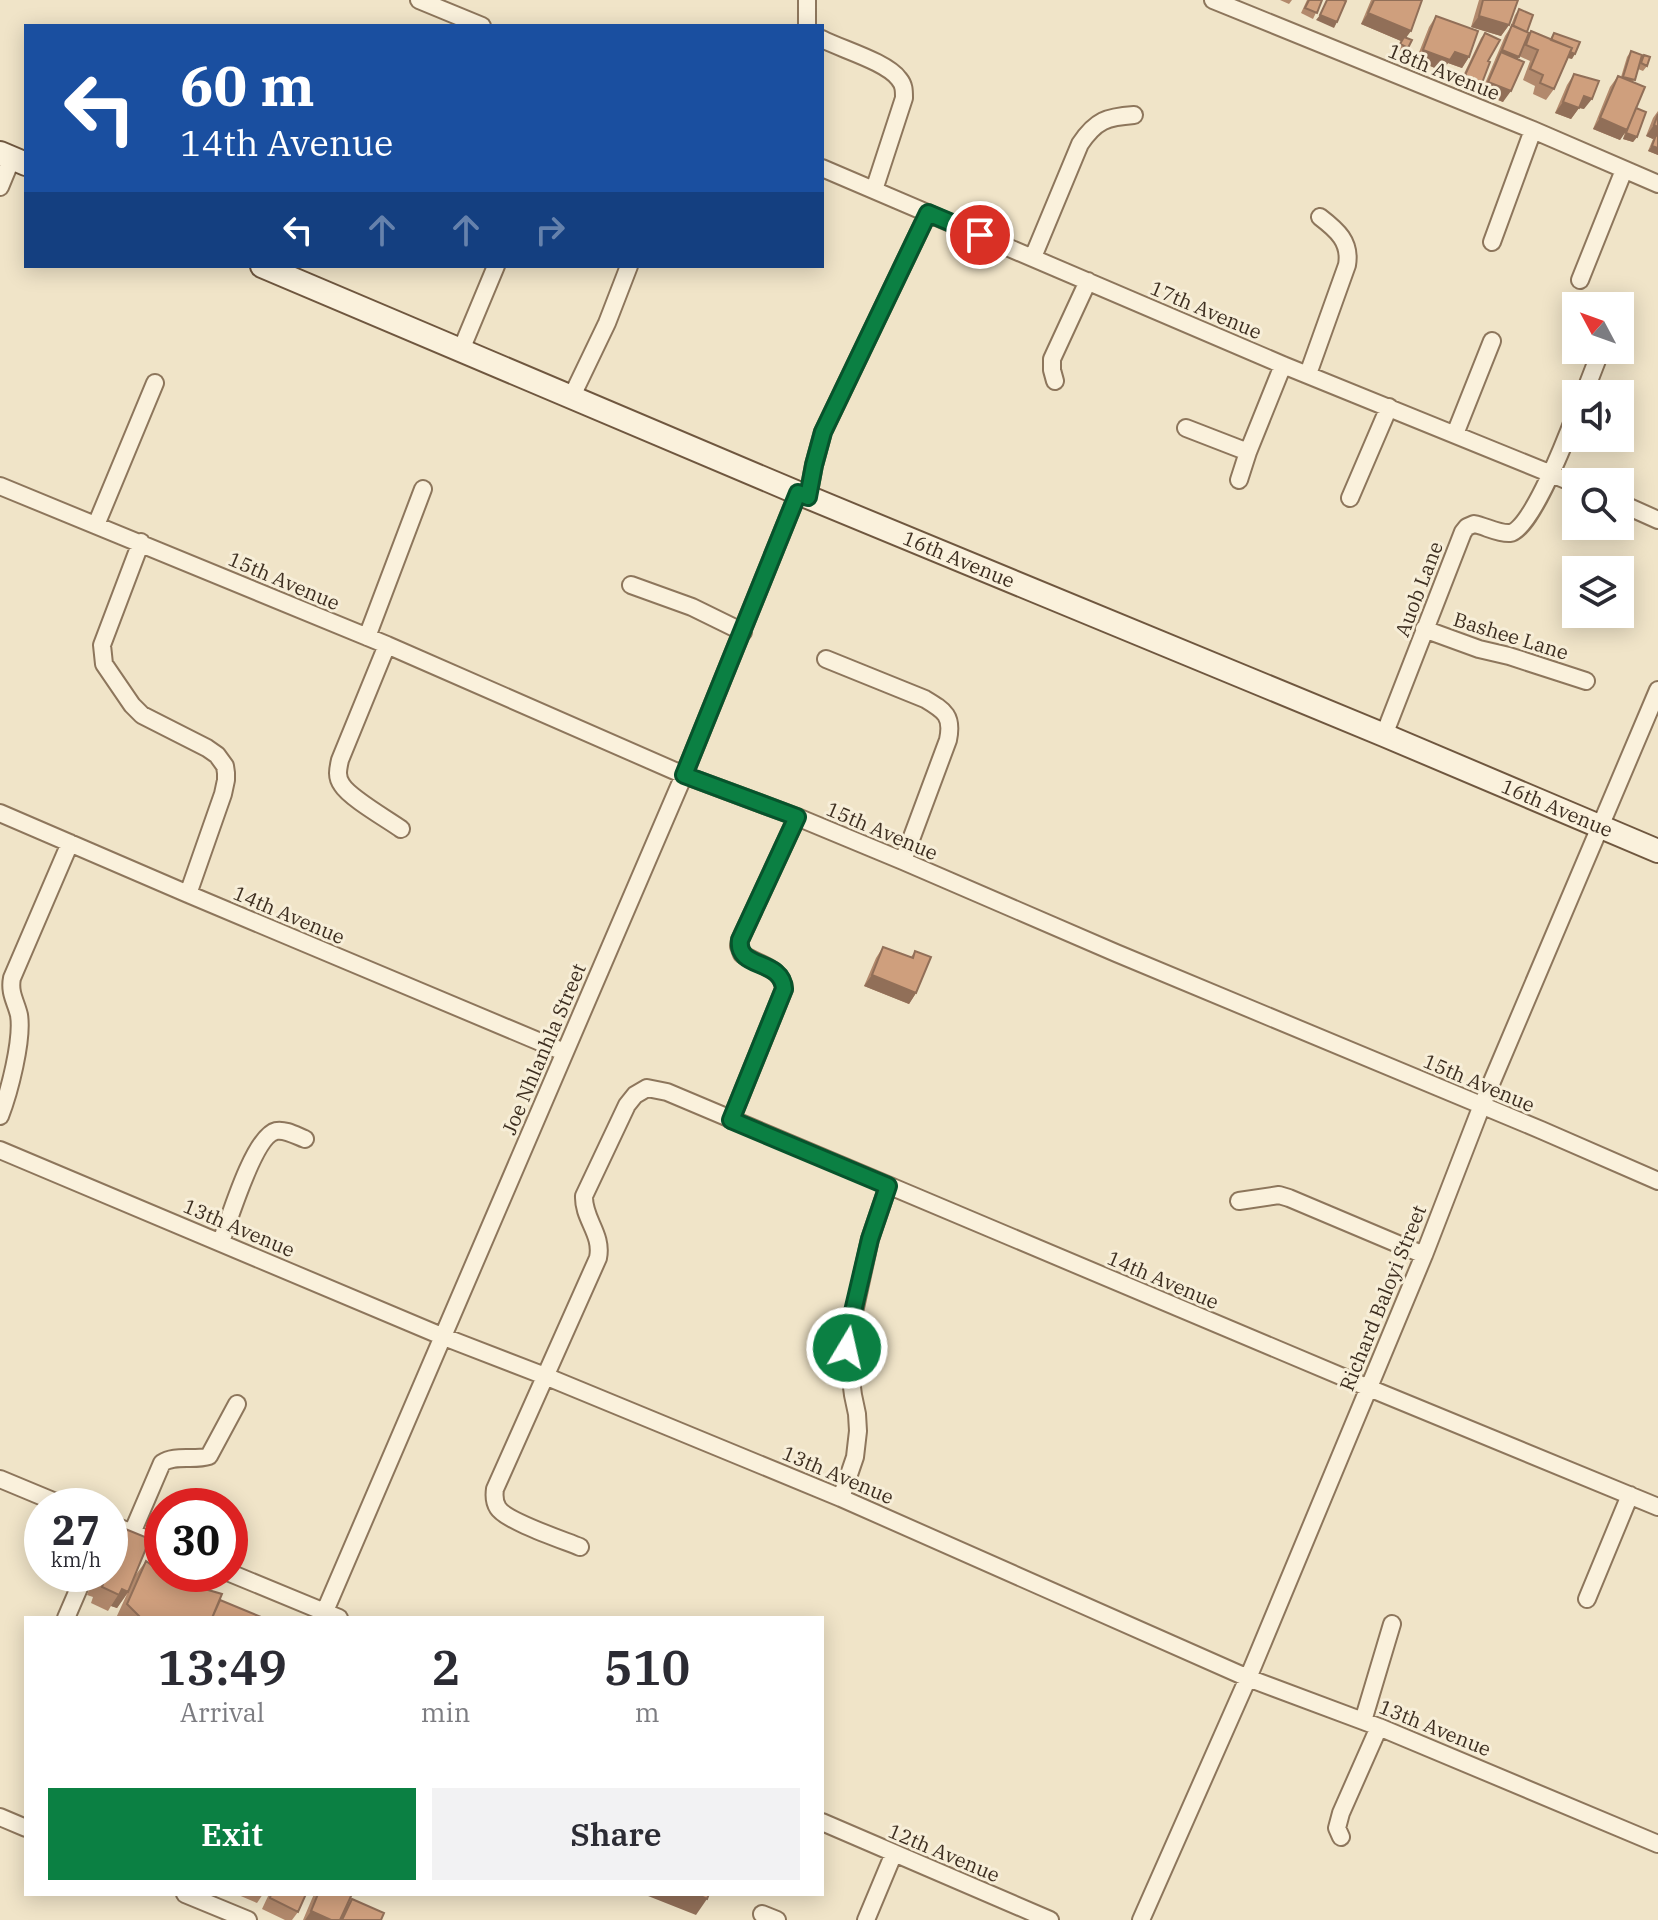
<!DOCTYPE html>
<html lang="en">
<head>
<meta charset="utf-8">
<style>
	body { margin:0; font-family:"IBM Plex Serif",serif; background:#f2f2f3; color:#2b2b33; height:100vh; display:flex; flex-direction:column; font-size:30px; white-space:nowrap }
	* { box-sizing:border-box; margin:0 }
	p { font-size:26px; color:#7c7c81 }
	.icon { flex:none; width:44px; height:44px; fill:none; stroke:currentColor; stroke-width:2; stroke-linecap:round; stroke-linejoin:round }
	.map { position:relative; flex:1; overflow:hidden }
	.side { position:absolute; left:24px; top:1616px; width:800px; height:280px; display:flex; flex-direction:column; background:#fff; border-radius:0px; box-shadow:0 4px 20px #0003 }
	.side>* { flex:none }
	.guide { position:absolute; left:24px; top:24px; width:800px; height:244px; border-radius:0px; box-shadow:0 4px 20px #0003; background:#1a4fa0; color:#fff; overflow:hidden }
	.needle { width:52px; rotate:311deg }
	.tools { position:absolute; left:1562px; top:292px; display:grid; gap:16px }
	.tools a { display:grid; place-items:center; width:72px; height:72px; border-radius:0px; background:#fff; box-shadow:0 4px 20px #0003; font-size:40px }
	.speed { position:absolute; left:24px; top:1488px; display:flex; gap:16px; font-size:40px; font-weight:700; text-align:center }
	.speed>* { display:grid; place-content:center; width:104px; height:104px; border-radius:50%; background:#fff; box-shadow:0 4px 20px #0003; line-height:1 }
	.speed small { font-size:20px; font-weight:400 }
	.speed .limit { border:12px solid #d22; background:#fff; color:#111 }
	.pin { position:absolute; display:grid; place-items:center; width:68px; height:68px; color:#fff; margin:-34px; border:4px solid #fff; border-radius:50%; box-shadow:0 2px 8px #0007 }
	.me { position:absolute; width:88px; margin:-44px; rotate:9deg; stroke-linejoin:round; filter:drop-shadow(0 0 6px #0008) }
	.turn { display:flex; align-items:center; gap:28px; height:168px; padding:0 24px; font-size:36px }
	.turn .icon { width:104px; height:104px; stroke-width:2.5 }
	.turn b { display:block; font-size:56px; line-height:68px }
	.lanes { display:flex; align-items:center; height:76px; padding:0 24px; background:#0003; justify-content:center; gap:40px; direction:ltr }
	.lanes .off { opacity:.35 }
	.eta { display:flex; justify-content:space-evenly; align-items:center; height:136px; text-align:center }
	.eta b { font-size:48px; font-weight:600; line-height:56px }
	.cta { display:flex; gap:16px; margin-top:auto; padding:16px 24px }
	.cta a { flex:1; height:92px; border-radius:0px; background:#0b8043; color:#fff; font-size:32px; font-weight:600; line-height:92px; text-align:center }
	.cta a+a { background:#f2f2f3; color:#2b2b33 }
	.map>svg:first-child { display:block }
	.lines { fill:none; stroke-linecap:round; stroke-linejoin:round }
	.street-casing { stroke:#8d765c; stroke-width:20 }
	.secondary-casing { stroke:#6f573f; stroke-width:26 }
	.street { stroke:#faf1dc; stroke-width:16 }
	.secondary { stroke:#faf1dc; stroke-width:22 }
	.wall { fill:#b2896c }
	.shaded-wall { fill:#916f58 }
	.building { fill:#cf9f7d; stroke:#916f58; stroke-width:2 }
	.route-casing { stroke:#07532c; stroke-width:20 }
	.route { stroke:#0b8043; stroke-width:14 }
	.labels { text-anchor:middle; stroke-width:6; stroke-linejoin:round; paint-order:stroke }
	.street-label { font-size:20px; fill:#3d2e20; stroke:#f7eed8 }
</style>
</head>
<body>
<div class="map">
<svg width="1658" height="1920" viewBox="0 0 1658 1920">
	<rect width="100%" height="100%" fill="#f0e4c8"/>
	<g class="lines">
		<defs>
			<path id="street" d="M 419,0 L 482,26
				M 1213,0 L 1533,130 L 1658,184
				M 807,26 L 807,0
				M 822,39 C 841,49 887,62 899,79 C 904,85 904,90 904,98 L 874,190
				M 822,168 L 1283,365 L 1576,484
				M 0,187 L 12,158
				M 1492,242 L 1533,130
				M 1033,257 L 1080,144 C 1096,120 1107,117 1134,115
				M 1580,280 L 1624,170
				M 461,350 L 496,266
				M 1308,374 L 1347,265 C 1351,242 1337,230 1320,217
				M 1055,381 L 1052,370 L 1052,359 L 1088,281
				M 1584,394 L 1601,350
				M 572,396 L 607,323 L 629,266
				M 1186,428 L 1248,452
				M 1455,434 L 1492,341
				M 1239,480 L 1248,452 L 1283,365
				M 0,486 L 387,645 L 684,775 L 797,817 L 903,861 L 1116,953 L 1541,1130 L 1658,1181
				M 808,497 L 814,465 L 823,432 L 928,213
				M 1350,498 L 1389,407
				M 1620,503 L 1658,520
				M 96,525 L 155,383
				M 141,542 L 102,645 L 104,664 L 132,705 L 142,715 L 207,748 L 217,755 L 225,766 L 226,773 L 226,780 L 223,794 L 188,894
				M 631,585 L 692,607 L 743,632
				M 1424,629 L 1479,649 L 1509,656 L 1586,681
				M 367,637 L 423,489
				M 387,645 L 340,760 C 338,769 336,777 342,785 C 350,798 387,819 401,829
				M 826,659 L 925,699 C 945,711 953,716 948,740 L 903,861
				M 1384,735 L 1463,532 L 1467,527 L 1474,524 C 1485,526 1499,534 1510,533 C 1531,531 1568,434 1576,413
				M 0,813 L 188,894 L 564,1052
				M 0,1116 C 9,1093 23,1040 19,1015 C 16,1002 9,993 12,978 L 70,843
				M 731,1120 L 784,989 C 783,968 758,965 742,954 L 739,946 L 740,940 L 797,817
				M 0,1150 L 444,1337 L 545,1376 L 841,1498 L 1248,1678 L 1379,1727 L 1658,1844
				M 1239,1201 L 1279,1195 L 1289,1198 L 1424,1255
				M 221,1242 C 229,1220 254,1136 276,1131 C 285,1129 297,1136 305,1139
				M 0,1479 L 65,1506
				M 841,1498 L 855,1457 L 858,1431 L 857,1414 L 853,1395 L 847,1348 L 849,1335 L 870,1239 L 888,1186
				M 110,1524 L 162,1545
				M 132,1533 L 162,1463 C 175,1454 194,1461 209,1456 L 237,1404
				M 580,1547 C 563,1540 506,1521 498,1508 C 494,1502 494,1496 495,1489 L 598,1258 C 603,1234 583,1219 584,1196 L 627,1105 L 635,1095 L 647,1088 L 667,1092 L 1369,1388 L 1658,1507
				M 230,1573 L 339,1618
				M 1587,1599 L 1630,1495
				M 66,1618 L 85,1574
				M 322,1618 L 684,775 L 798,493
				M 1363,1721 L 1392,1624
				M 0,1817 L 26,1828
				M 822,1822 L 1050,1920
				M 1341,1837 L 1337,1828 L 1341,1813 L 1379,1727
				M 185,1894 L 248,1920
				M 762,1914 L 777,1920
				M 866,1920 L 894,1853
				M 1141,1920 L 1248,1678 L 1424,1255 L 1482,1105 L 1658,690"/>
			<g id="secondary">
				<path d="M 0,153 L 26,164"/>
				<path id="s1" d="M 262,266 L 798,493 L 1384,735 L 1658,851"/>
			</g>
		</defs>
		<!-- street casing -->
		<use href="#street" class="street-casing"/>
		<!-- secondary casing -->
		<use href="#secondary" class="secondary-casing"/>
		<!-- street -->
		<use href="#street" class="street"/>
		<!-- secondary -->
		<use href="#secondary" class="secondary"/>
	</g>
	<!-- wall -->
	<path class="wall" d="M 1280,0 L 1292,0 L 1289,4 Z
		M 1307,0 L 1322,0 L 1313,19 L 1301,13 Z
		M 1371,0 L 1422,0 L 1406,37 L 1408,48 L 1404,53 L 1397,50 L 1401,41 L 1361,24 Z
		M 1479,0 L 1518,0 L 1509,25 L 1501,36 L 1471,27 Z
		M 1519,9 L 1527,32 L 1526,38 L 1531,31 L 1550,39 L 1554,33 L 1572,59 L 1568,58 L 1554,89 L 1546,100 L 1533,94 L 1535,86 L 1523,80 L 1530,61 L 1519,56 L 1503,102 L 1481,93 L 1505,36 L 1510,28 L 1515,15 Z
		M 1436,16 L 1469,57 L 1462,68 L 1448,63 L 1442,71 L 1416,60 L 1429,27 Z
		M 1485,33 L 1488,61 L 1482,83 L 1478,88 L 1461,80 L 1481,38 Z
		M 1631,51 L 1640,60 L 1644,55 L 1647,66 L 1643,71 L 1638,69 L 1633,82 L 1636,108 L 1637,137 L 1633,142 L 1623,139 L 1625,132 L 1620,140 L 1593,129 L 1610,87 L 1618,76 L 1621,77 L 1627,57 Z
		M 1574,74 L 1584,109 L 1579,108 L 1571,119 L 1555,113 L 1567,85 Z
		M 1658,111 L 1658,155 L 1648,151 L 1653,139 L 1646,136 L 1653,118 Z
		M 883,947 L 911,957 L 915,951 L 916,993 L 909,1004 L 864,986 L 876,958 Z
		M 118,1526 L 134,1577 L 146,1561 L 162,1573 L 171,1578 L 173,1574 L 188,1574 L 184,1583 L 218,1603 L 261,1618 L 116,1618 L 127,1594 L 117,1608 L 111,1606 L 108,1611 L 91,1603 L 93,1597 L 87,1595 L 95,1574 L 110,1574 L 110,1538 Z
		M 236,1894 L 263,1894 L 257,1903 Z
		M 269,1894 L 306,1894 L 298,1912 L 292,1920 L 285,1920 L 262,1909 Z
		M 314,1894 L 352,1894 L 347,1906 L 352,1899 L 381,1920 L 303,1920 Z"/>
	<!-- shaded-wall -->
	<path class="shaded-wall" d="M 1368,13 L 1411,31 L 1403,42 L 1404,37 L 1401,41 L 1361,24 Z
		M 1320,15 L 1337,22 L 1334,28 L 1316,20 Z
		M 1479,16 L 1509,25 L 1501,36 L 1471,27 Z
		M 1549,45 L 1575,54 L 1572,59 L 1545,50 Z
		M 1423,50 L 1455,52 L 1469,57 L 1462,68 L 1448,63 L 1442,71 L 1416,60 Z
		M 1502,50 L 1519,57 L 1511,68 L 1501,52 L 1494,61 Z
		M 1488,82 L 1511,91 L 1503,102 L 1481,93 Z
		M 1584,96 L 1592,99 L 1584,109 L 1576,107 Z
		M 1563,102 L 1579,108 L 1571,119 L 1555,113 Z
		M 1600,118 L 1627,130 L 1620,140 L 1593,129 Z
		M 1654,125 L 1658,127 L 1658,141 L 1656,135 L 1653,139 L 1646,136 Z
		M 1626,133 L 1637,137 L 1633,142 L 1623,139 Z
		M 1652,146 L 1658,148 L 1658,155 L 1648,151 Z
		M 872,975 L 916,993 L 909,1004 L 864,986 Z
		M 122,1589 L 128,1592 L 117,1608 L 111,1606 Z
		M 643,1894 L 696,1894 L 707,1899 L 696,1915 Z
		M 311,1911 L 331,1920 L 305,1920 Z"/>
	<!-- building -->
	<path class="building" d="M 1309,0 L 1322,0 L 1317,13 L 1305,8 Z
		M 1327,0 L 1343,0 L 1346,1 L 1337,22 L 1320,15 Z
		M 1374,0 L 1422,0 L 1411,31 L 1368,13 Z
		M 1483,0 L 1518,0 L 1509,25 L 1479,16 Z
		M 1519,9 L 1533,15 L 1527,32 L 1513,26 Z
		M 1436,16 L 1478,31 L 1469,57 L 1455,52 L 1450,60 L 1423,50 Z
		M 1512,25 L 1529,33 L 1519,57 L 1502,50 Z
		M 1531,31 L 1572,48 L 1554,89 L 1540,83 L 1543,75 L 1530,69 L 1538,50 L 1526,45 Z
		M 1485,33 L 1500,40 L 1488,61 L 1490,62 L 1482,83 L 1465,75 Z
		M 1554,33 L 1580,42 L 1575,54 L 1570,52 L 1572,48 L 1551,40 Z
		M 1404,37 L 1412,40 L 1408,48 L 1400,44 Z
		M 1631,51 L 1642,55 L 1635,80 L 1623,77 Z
		M 1501,52 L 1524,62 L 1511,91 L 1488,82 Z
		M 1644,55 L 1650,57 L 1647,66 L 1641,63 Z
		M 1574,74 L 1599,81 L 1592,99 L 1584,96 L 1579,108 L 1563,102 Z
		M 1618,76 L 1645,87 L 1627,130 L 1600,118 Z
		M 1636,108 L 1646,112 L 1637,137 L 1626,133 Z
		M 1658,114 L 1658,127 L 1654,125 Z
		M 1656,135 L 1658,136 L 1658,148 L 1652,146 Z
		M 883,947 L 913,958 L 915,951 L 931,957 L 916,993 L 872,975 Z
		M 118,1526 L 150,1539 L 128,1592 L 122,1589 L 119,1595 L 102,1587 L 104,1581 L 99,1579 L 101,1574 L 110,1574 L 110,1549 Z
		M 146,1561 L 162,1573 L 162,1574 L 174,1578 L 176,1574 L 188,1574 L 184,1583 L 222,1594 L 212,1618 L 141,1618 L 127,1604 Z
		M 220,1600 L 261,1617 L 212,1618 Z
		M 271,1894 L 306,1894 L 298,1912 L 270,1898 Z
		M 318,1894 L 352,1894 L 340,1920 L 331,1920 L 311,1911 Z
		M 696,1894 L 709,1894 L 707,1899 Z
		M 352,1899 L 384,1913 L 381,1920 L 342,1920 Z"/>
	<g class="lines">
		<defs>
			<path id="route" d="M 847,1348 L 851,1320 L 870,1239 L 888,1186 L 731,1120 L 784,989 C 782,958 736,970 740,940 L 797,817 L 684,775 L 798,493 L 808,497 L 814,465 L 823,432 L 928,213 L 980,235"/>
		</defs>
		<!-- route casing -->
		<use href="#route" class="route-casing"/>
		<!-- route -->
		<use href="#route" class="route"/>
	</g>
	<g class="labels">
		<!-- street labels -->
		<g class="street-label">
			<text transform="translate(1444 72) rotate(22)" y="7">18th Avenue</text>
			<text transform="translate(1206 310) rotate(23)" y="7">17th Avenue</text>
			<text dy="7" stroke="none"><textPath href="#s1" startOffset="756">16th Avenue</textPath></text>
			<text transform="translate(284 581) rotate(23)" y="7">15th Avenue</text>
			<text transform="translate(1419 589) rotate(-69)" y="7">Auob Lane</text>
			<text transform="translate(1511 636) rotate(17)" y="7">Bashee Lane</text>
			<text dy="7" stroke="none"><textPath href="#s1" startOffset="1404">16th Avenue</textPath></text>
			<text transform="translate(882 831) rotate(23)" y="7">15th Avenue</text>
			<text transform="translate(289 915) rotate(23)" y="7">14th Avenue</text>
			<text transform="translate(544 1049) rotate(-67)" y="7">Joe Nhlanhla Street</text>
			<text transform="translate(1479 1083) rotate(23)" y="7">15th Avenue</text>
			<text transform="translate(239 1228) rotate(23)" y="7">13th Avenue</text>
			<text transform="translate(1163 1280) rotate(23)" y="7">14th Avenue</text>
			<text transform="translate(1383 1298) rotate(-68)" y="7">Richard Baloyi Street</text>
			<text transform="translate(838 1475) rotate(23)" y="7">13th Avenue</text>
			<text transform="translate(1435 1728) rotate(22)" y="7">13th Avenue</text>
			<text transform="translate(944 1853) rotate(23)" y="7">12th Avenue</text>
		</g>
	</g>
</svg>
<div class="tools">
<a><svg class="needle" viewBox="-14 -14 28 28"><path d="M0-13l5 13h-10z" fill="#e53935"/><path d="M0 13l5-13h-10z" fill="#7c7c81"/></svg></a>
<a><svg class="icon" aria-label="sound" viewBox="0 0 24 24"><path d="M4 9h4l5-4v14l-5-4H4zM17 9q2 3 0 6"/></svg></a>
<a><svg class="icon" aria-label="search" viewBox="0 0 24 24"><circle cx="10" cy="10" r="6"/><path d="M15 15l6 6"/></svg></a>
<a><svg class="icon" aria-label="layers" viewBox="0 0 24 24"><path d="M12 4l9 5-9 5-9-5zM3 14l9 5 9-5"/></svg></a>
</div>
<div class="speed"><div>27<small>km/h</small></div><div class="limit">30</div></div>
<div class="pin" style="left:980px;top:235px;background:#d93025"><svg class="icon" aria-label="arrive" viewBox="0 0 24 24"><path d="M6 21V4h12l-3 4 3 4H6"/></svg></div>
<svg class="me" style="left:847px;top:1348px" viewBox="-20 -20 40 40"><circle r="17" fill="#0b8043" stroke="#fff" stroke-width="3"/><path d="M0-11L8 9 0 5-8 9z" fill="#fff"/></svg>
<div class="guide">
<div class="turn"><svg class="icon" aria-label="left" viewBox="0 0 24 24"><path d="M17 20v-9H6M10 6l-5 5 5 5"/></svg><div><b>60 m</b>14th Avenue</div></div>
<div class="lanes"><svg class="icon" aria-label="left" viewBox="0 0 24 24"><path d="M17 20v-9H6M10 6l-5 5 5 5"/></svg><svg class="icon off" aria-label="ahead" viewBox="0 0 24 24"><path d="M12 20V5M6 11l6-6 6 6"/></svg><svg class="icon off" aria-label="ahead" viewBox="0 0 24 24"><path d="M12 20V5M6 11l6-6 6 6"/></svg><svg class="icon off" aria-label="right" viewBox="0 0 24 24"><path d="M7 20v-9h11M14 6l5 5-5 5"/></svg></div>
</div>
<section class="side">
<div class="eta">
<div><b>13:49</b><p>Arrival</p></div>
<div><b>2</b><p>min</p></div>
<div><b>510</b><p>m</p></div>
</div>
<div class="cta"><a>Exit</a><a>Share</a></div>
</section>
</div>
</body>
</html>
